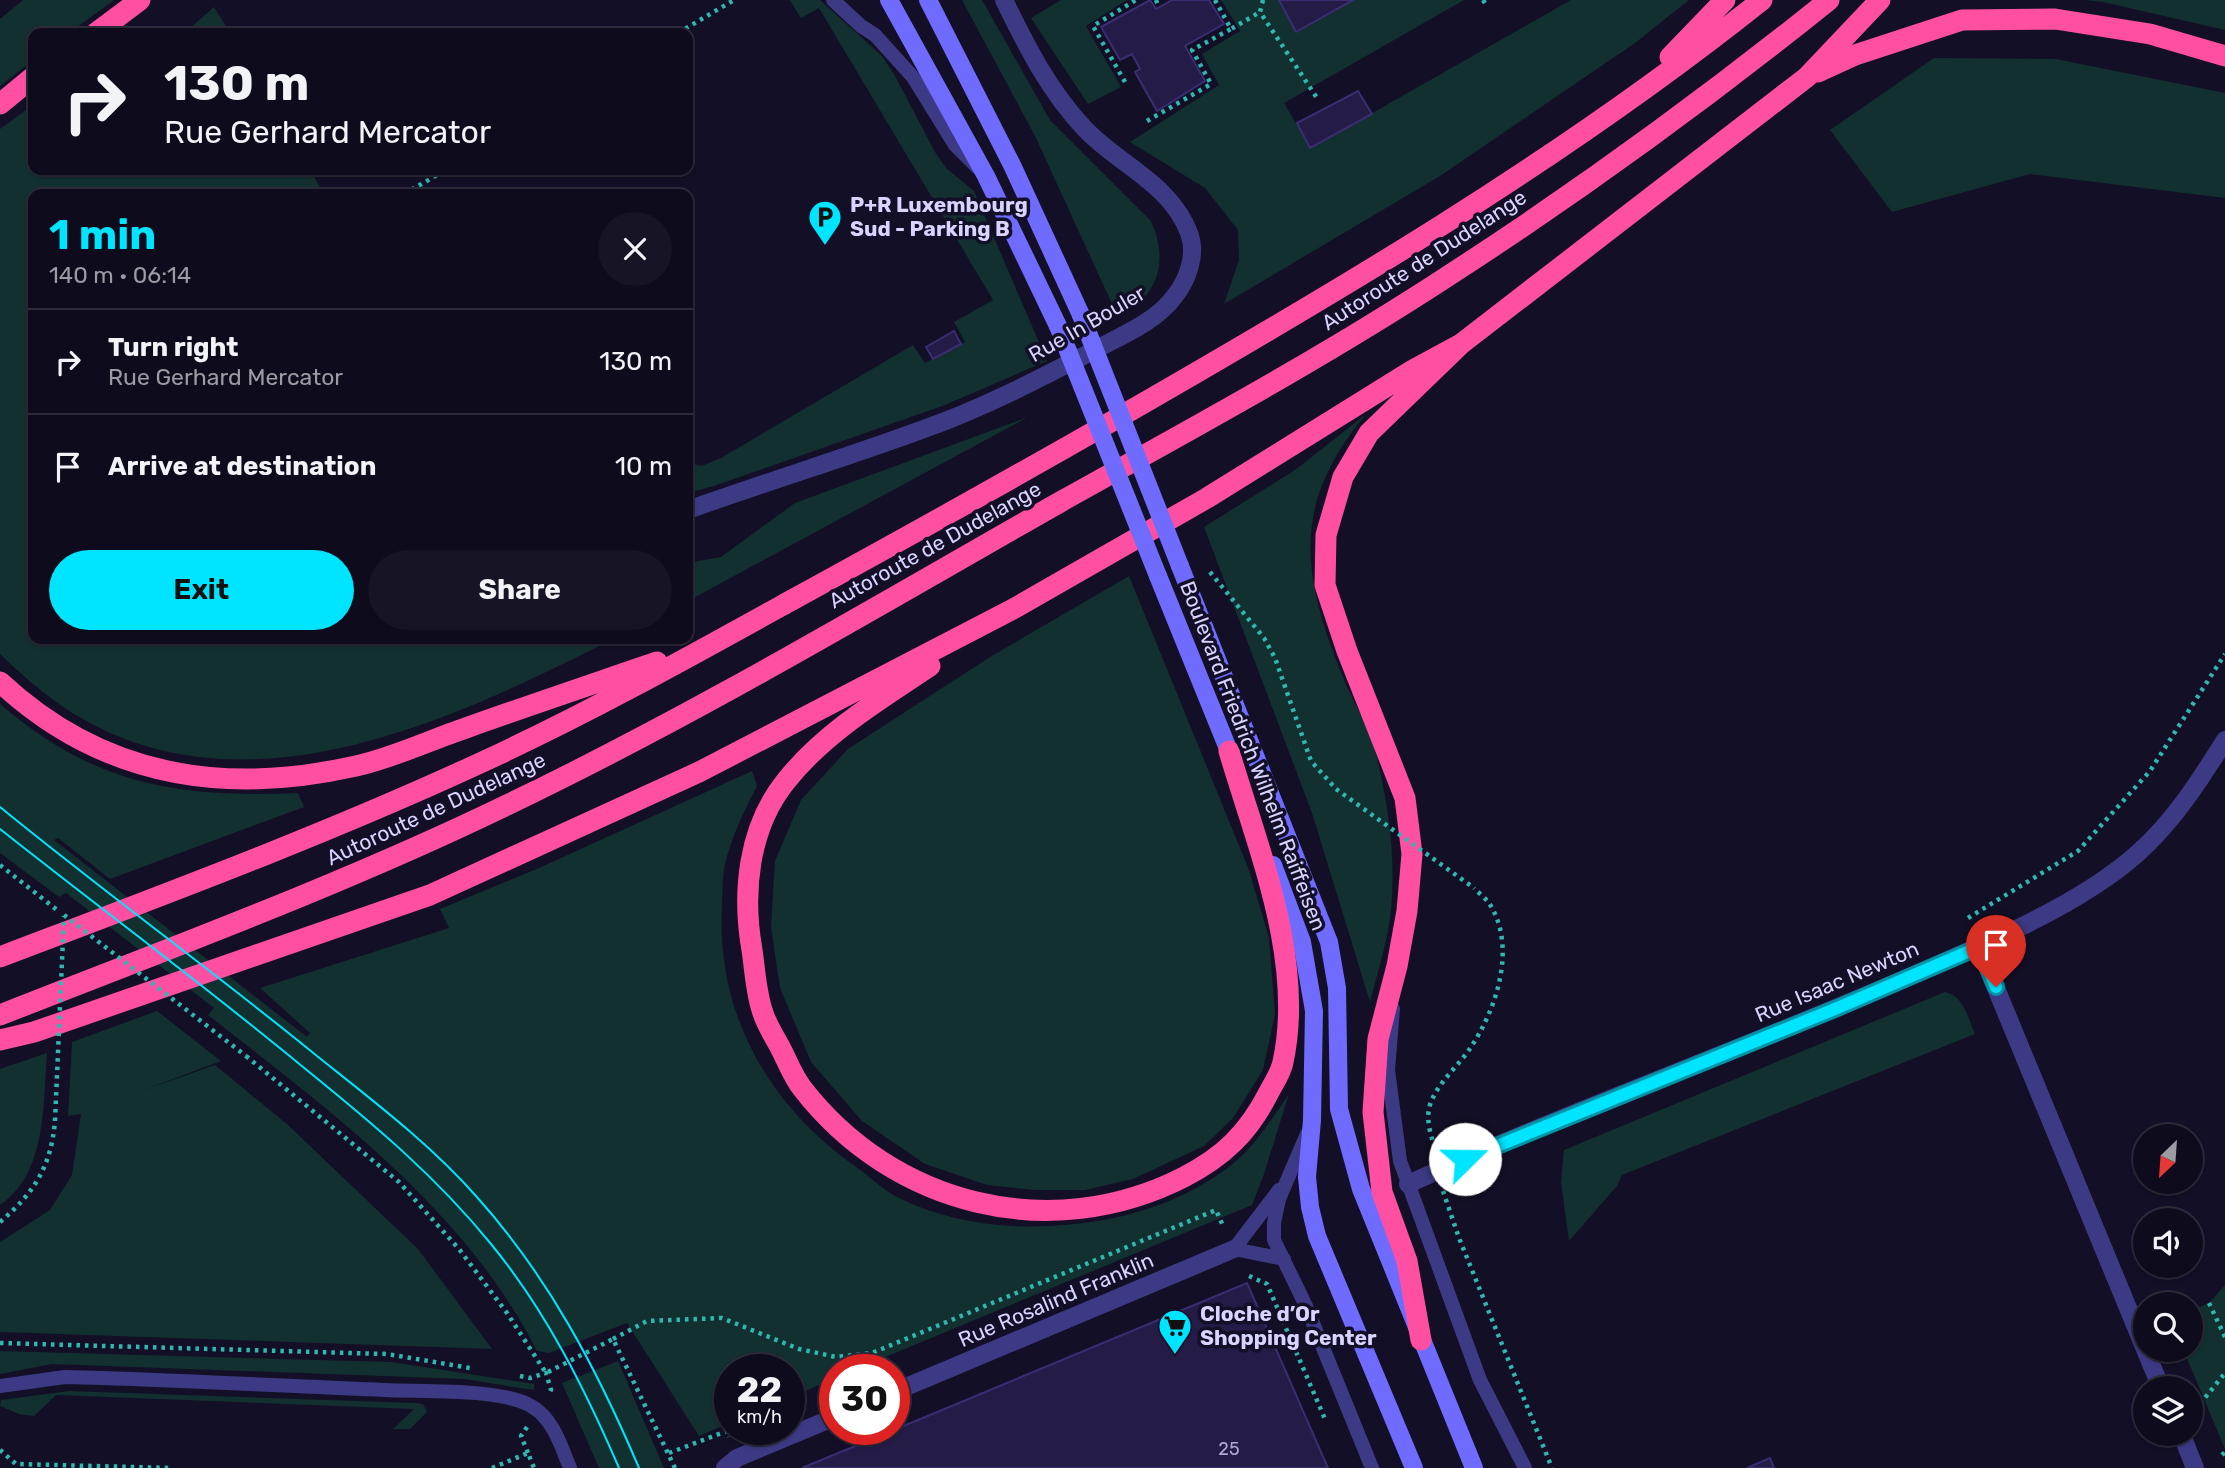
<!DOCTYPE html>
<html lang="en">
<head>
<meta charset="utf-8">
<style>
	body { margin:0; font-family:Rubik,sans-serif; background:#171425; color:#f1f3f6; height:100vh; display:flex; flex-direction:column; font-size:26px; white-space:nowrap }
	* { box-sizing:border-box; margin:0 }
	p { font-size:23px; color:#9b9ba3 }
	.icon { flex:none; width:38px; height:38px; fill:none; stroke:currentColor; stroke-width:2; stroke-linecap:round; stroke-linejoin:round }
	.map { position:relative; flex:1; overflow:hidden }
	.drawer { position:absolute; left:28px; top:189px; width:665px; height:455px; display:flex; flex-direction:column; background:#0e0b1c; border-radius:14px; box-shadow:0 2px 5px #0004,0 0 0 2px #2e2b3b }
	.drawer>* { flex:none }
	.banner { position:absolute; left:28px; top:28px; width:665px; height:147px; border-radius:14px; box-shadow:0 2px 5px #0004,0 0 0 2px #2e2b3b; background:#0e0b1c; color:#f1f3f6; overflow:hidden }
	.needle { width:46px; rotate:205deg }
	.controls { position:absolute; left:2133px; top:1124px; display:grid; gap:14px }
	.controls a { display:grid; place-items:center; width:70px; height:70px; border-radius:50%; background:#0e0b1c; box-shadow:0 2px 5px #0004,0 0 0 2px #2e2b3b; font-size:35px }
	.speed { position:absolute; left:714px; top:1354px; display:flex; gap:14px; font-size:35px; font-weight:700; text-align:center }
	.speed>* { display:grid; place-content:center; width:91px; height:91px; border-radius:50%; background:#0e0b1c; box-shadow:0 2px 5px #0004,0 0 0 2px #2e2b3b; line-height:1 }
	.speed small { font-size:18px; font-weight:400 }
	.speed .limit { border:10px solid #d22; background:#fff; color:#111 }
	.pin { position:absolute; display:grid; place-items:center; width:60px; height:60px; color:#fff; margin:-72px -30px; border-radius:50% 50% 50% 0; rotate:-45deg; box-shadow:0 0 7px #0007 }
	.pin .icon { rotate:45deg }
	.me { position:absolute; width:77px; margin:-38px; rotate:68deg; stroke-linejoin:round; filter:drop-shadow(0 0 5px #0008) }
	.turn { display:flex; align-items:center; gap:24px; height:147px; padding:0 21px; font-size:32px }
	.turn .icon { width:91px; height:91px; stroke-width:2.5 }
	.turn b { display:block; font-size:49px; line-height:60px }
	.round { display:grid; place-items:center; flex:none; width:74px; height:74px; border-radius:37px; background:#171425 }
	.headline { display:flex; align-items:center; justify-content:space-between; height:119px; padding:0 21px }
	h1 { font-size:42px; font-weight:700; line-height:52px; color:#00e5ff }
	.primary-button { display:flex; gap:14px; margin-top:auto; padding:14px 21px }
	.primary-button a { flex:1; height:80px; border-radius:42px; background:#00e5ff; color:#111; font-size:28px; font-weight:700; line-height:80px; text-align:center }
	.primary-button a+a { background:#171425; color:#f1f3f6 }
	ul { padding:0; list-style:none }
	li { display:flex; align-items:center; gap:21px; height:105px; padding:0 21px; border-top:2px solid #2e2b3b }
	li div { flex:1 }
	li b { display:block; font-size:26px }
	li em { font-style:normal }
	.map>svg:first-child { display:block }
	.green { fill:#12302f }
	.building { fill:#241b47; stroke:#3b2d73; stroke-width:2 }
	.lines { fill:none; stroke-linecap:round; stroke-linejoin:round }
	.path { stroke:#2fb8b0; stroke-width:4.5; stroke-dasharray:3.5 5; stroke-linecap:butt }
	.lane { stroke:#3d3a85; stroke-width:14 }
	.street { stroke:#3d3a85; stroke-width:18 }
	.secondary { stroke:#6f6bff; stroke-width:18 }
	.highway { stroke:#ff4fa3; stroke-width:21 }
	.tram { stroke:#00e5ff; stroke-width:2 }
	.path-bridge { stroke:#2fb8b0; stroke-width:4.5; stroke-dasharray:3.5 5; stroke-linecap:butt }
	.secondary-bridge { stroke:#6f6bff; stroke-width:18 }
	.route-casing { stroke:#0095a6; stroke-width:18 }
	.route { stroke:#00e5ff; stroke-width:12 }
	.labels { text-anchor:middle; stroke-width:7; stroke-linejoin:round; paint-order:stroke }
	.number-label { font-size:18px; fill:#aca6d1 }
	.poi-label { font-size:21px; font-weight:bold; fill:#d9d4ff; stroke:#130f26; text-anchor:start }
	.street-label { font-size:21px; fill:#d9d4ff; stroke:#130f26 }
</style>
</head>
<body>
<div class="map">
<svg width="2225" height="1468" viewBox="0 0 2225 1468">
	<rect width="100%" height="100%" fill="#130f26"/>
	<!-- green -->
	<path class="green" d="M 23,0 L 114,0 L 69,33 L 33,33 L 33,60 L 0,86 L 0,19 Z
		M 790,0 L 820,0 L 881,55 L 894,74 L 935,152 L 946,168 L 974,191 L 1047,361 L 945,405 L 714,486 L 688,493 L 688,463 L 702,466 L 721,458 L 913,345 L 925,363 L 965,342 L 954,322 L 993,300 L 819,8 L 801,18 Z
		M 962,0 L 982,0 L 1050,120 L 1151,221 C 1169,261 1159,296 1118,317 L 1035,136 Z
		M 1061,0 L 1127,0 L 1086,26 L 1121,87 L 1088,104 L 1031,18 Z
		M 1221,0 L 1464,0 L 1284,103 L 1311,148 L 1571,0 L 1689,0 L 1635,43 L 1440,176 L 1224,304 L 1239,260 L 1238,230 L 1205,188 L 1130,142 L 1219,85 L 1202,54 L 1240,31 Z
		M 2085,0 L 2225,0 L 2225,30 L 2103,2 Z
		M 214,7 L 230,33 L 170,33 L 190,28 Z
		M 1934,58 L 2056,59 L 2225,93 L 2225,198 L 2030,174 L 1892,212 L 1830,130 Z
		M 33,105 L 33,170 L 310,170 L 324,194 L 33,194 L 33,639 L 613,639 C 459,717 257,814 88,722 C 55,704 27,680 0,654 L 0,129 Z
		M 1366,414 C 1289,507 1302,576 1345,682 C 1354,704 1369,727 1375,750 C 1389,805 1397,862 1390,919 C 1386,946 1377,975 1370,1002 L 1312,813 L 1204,527 L 1295,470 Z
		M 1028,417 L 688,601 L 688,563 L 721,557 L 795,503 Z
		M 1129,576 L 1249,870 L 1269,938 L 1275,1014 L 1263,1070 L 1233,1118 L 1204,1146 L 1133,1179 L 1085,1190 L 1034,1190 L 987,1185 L 925,1164 L 862,1121 L 811,1062 L 780,988 L 771,927 L 775,861 L 801,800 L 848,749 L 990,657 Z
		M 0,704 C 94,785 178,798 298,793 L 304,807 L 110,879 L 58,838 L 54,840 L 307,1037 L 310,1033 L 260,988 L 449,928 L 440,909 L 539,868 L 752,771 L 757,786 C 744,811 732,836 725,864 C 722,877 723,892 722,906 C 716,1016 770,1107 859,1169 C 871,1178 884,1190 897,1197 C 955,1226 1020,1231 1083,1223 C 1135,1217 1186,1199 1229,1167 C 1254,1148 1271,1120 1289,1094 L 1263,1177 L 1252,1205 L 854,1370 L 835,1370 L 835,1378 L 789,1398 L 789,1370 L 730,1370 L 730,1423 L 699,1436 L 627,1323 L 549,1353 L 537,1351 C 465,1209 330,1111 208,1015 L 214,1008 L 66,893 L 59,897 L 0,853 Z
		M 1945,992 C 1964,996 1968,1018 1975,1034 L 1622,1175 L 1617,1186 L 1569,1241 L 1561,1182 L 1564,1150 Z
		M 157,1011 L 221,1061 L 141,1091 L 215,1065 L 288,1125 L 418,1249 L 492,1349 L 0,1332 L 0,1242 L 50,1210 L 72,1175 L 81,1114 L 68,1116 L 72,1042 Z
		M 47,1053 C 43,1104 47,1173 0,1205 L 0,1069 Z
		M 2225,1285 L 2225,1449 L 2183,1349 L 2191,1349 L 2191,1311 L 2209,1303 Z
		M 0,1351 L 391,1362 L 534,1384 L 534,1390 L 464,1379 L 52,1364 L 0,1374 Z
		M 618,1361 L 664,1468 L 599,1468 L 562,1383 Z
		M 69,1391 L 414,1403 L 423,1404 L 427,1412 L 410,1429 L 393,1429 L 414,1409 L 56,1395 L 34,1416 L 19,1414 L 0,1406 L 1,1400 Z"/>
	<!-- building -->
	<path class="building" d="M 1150,0 L 1156,9 L 1172,0 L 1209,0 L 1224,24 L 1185,46 L 1205,81 L 1157,111 L 1135,72 L 1140,69 L 1132,54 L 1120,60 L 1101,27 Z
		M 1279,0 L 1353,0 L 1296,32 Z
		M 1358,91 L 1372,114 L 1310,148 L 1297,123 Z
		M 954,331 L 961,344 L 933,359 L 926,347 Z
		M 1247,1283 L 1328,1468 L 802,1468 L 882,1435 Z
		M 1770,1458 L 1774,1468 L 1747,1468 Z"/>
	<g class="lines">
		<!-- path -->
		<path class="path" d="M 1156,0 L 1159,8
			M 1215,0 L 1231,29 L 1260,12
			M 1263,0 L 1260,12 L 1317,98
			M 1483,0 L 1485,3
			M 678,33 L 734,0
			M 1125,82 L 1093,26 L 1136,0
			M 1147,121 L 1211,84 L 1192,50 L 1231,29
			M 404,194 L 446,170
			M 688,548 L 689,548
			M 1210,572 L 1264,638 L 1275,658 L 1311,761 L 1336,789
			M 0,865 L 57,910
			M 1968,918 L 2078,851 L 2150,771 L 2225,654
			M 246,1056 L 399,1182 L 459,1249 L 507,1313 L 546,1373 L 613,1339 L 675,1468
			M 1435,1148 C 1430,1133 1425,1117 1431,1102 C 1439,1082 1457,1067 1469,1050 C 1496,1011 1518,947 1489,903 C 1485,898 1479,893 1474,888
			M 1443,1191 L 1459,1238 L 1552,1468
			M 0,1222 C 34,1193 51,1167 55,1121
			M 1249,1276 L 1267,1284 L 1325,1419
			M 2209,1303 L 2225,1337
			M 613,1339 L 647,1321 L 722,1318 L 799,1349 L 836,1357 L 872,1353 L 1216,1210 L 1224,1228
			M 0,1343 L 387,1354 L 470,1368
			M 520,1376 L 530,1378 L 546,1373 L 551,1390 L 549,1393
			M 2200,1404 L 2225,1373
			M 527,1427 L 521,1436 L 528,1453
			M 0,1450 L 16,1464 L 171,1468
			M 669,1453 L 727,1431 L 729,1437
			M 2222,1455 L 2225,1452
			M 492,1468 L 528,1453 L 534,1468"/>
		<!-- lane -->
		<path class="lane" d="M 833,0 L 861,26 L 875,35 L 913,77 L 955,145 L 977,167
			M 1393,1009 L 1388,1070 L 1400,1161 L 1480,1380 L 1525,1468
			M 1307,1134 L 1279,1199 L 1274,1223 L 1274,1240 L 1306,1306 L 1372,1468
			M 1279,1190 L 1234,1249 L 1284,1259
			M 0,1386 L 65,1377 L 102,1378 C 196,1381 290,1386 384,1390 C 421,1392 500,1388 531,1406 C 553,1418 561,1446 570,1468"/>
		<!-- street -->
		<path class="street" d="M 688,510 C 774,479 862,453 948,420 C 997,401 1044,376 1091,352 C 1118,337 1155,323 1174,297 C 1188,280 1197,254 1189,233 C 1171,184 1118,164 1085,129 C 1049,91 1027,47 1004,0
			M 1979,947 L 2161,1388
			M 1408,1184 C 1570,1111 1738,1051 1902,980 C 1976,948 2078,907 2138,853 C 2174,821 2200,780 2225,740
			M 894,1392 L 1234,1249
			M 2181,1433 L 2195,1468
			M 725,1468 L 737,1458 L 835,1417"/>
		<!-- secondary -->
		<path class="secondary" d="M 889,0 L 986,176 L 1058,326
			M 928,0 L 1013,167 L 1081,315
			M 1180,566 L 1329,942 L 1337,988 L 1339,1109 L 1361,1189 L 1474,1468
			M 1158,576 L 1233,761
			M 1273,865 L 1302,942 L 1314,1011 L 1312,1120 L 1307,1177 L 1310,1207 L 1317,1236 L 1414,1468"/>
		<!-- highway -->
		<path class="highway" d="M 96,33 L 140,0
			M 1670,57 L 1725,0
			M 1818,72 L 1855,55 L 1962,20 L 2055,19 L 2150,34 L 2225,56
			M 0,104 L 33,77
			M 930,666 C 879,700 824,733 786,781 C 748,828 742,893 752,950 C 755,970 756,994 763,1013 C 767,1026 776,1039 782,1051 C 788,1063 794,1078 802,1088 C 893,1206 1051,1245 1184,1177 C 1223,1157 1248,1133 1268,1094 C 1273,1084 1281,1073 1283,1062 C 1305,960 1258,849 1229,751
			M 0,682 C 102,777 223,796 356,766 C 393,758 430,740 466,728 C 530,705 593,684 657,662
			M 0,957 C 160,896 322,836 478,764 C 585,715 689,657 792,600 C 898,542 1004,483 1109,423 C 1334,294 1559,162 1762,0
			M 0,1015 C 170,948 342,885 507,805 C 697,714 879,605 1062,501 C 1191,429 1321,359 1445,278 C 1578,192 1706,99 1829,0
			M 0,1040 L 34,1032 L 430,895 L 699,772 L 1015,608 L 1207,498 L 1413,370 L 1461,344
			M 1421,1340 L 1407,1261 L 1382,1192 L 1373,1112 L 1378,1039 L 1397,966 L 1407,911 L 1412,854 L 1405,798 L 1347,651 L 1325,585 L 1326,535 L 1343,477 L 1369,433 L 1461,344 L 1807,77 L 1880,0"/>
		<!-- tram -->
		<path class="tram" d="M 0,807 C 104,892 213,971 317,1056 C 372,1100 429,1143 476,1196 C 548,1276 597,1369 639,1468
			M 0,829 C 101,909 204,985 303,1067 C 371,1122 436,1176 491,1244 C 546,1311 585,1389 619,1468"/>
		<!-- path-bridge -->
		<path class="path-bridge" d="M 1336,789 L 1474,888
			M 64,915 L 246,1056
			M 55,1121 L 64,916"/>
		<!-- secondary-bridge -->
		<path class="secondary-bridge" d="M 1081,315 L 1180,566
			M 1058,326 L 1158,576"/>
	</g>
	<g class="lines">
		<defs>
			<path id="route" d="M 1465,1159 L 1835,1009 L 1979,947 L 1996,987"/>
		</defs>
		<!-- route casing -->
		<use href="#route" class="route-casing"/>
		<!-- route -->
		<use href="#route" class="route"/>
	</g>
	<!-- icons -->
	<defs>
		<symbol id="parking-pin" viewBox="-11 -11 22 30"><path d="M0 17L-7.5 6A9.5 9.5 0 1 1 7.5 6Z" fill="#00e5ff" stroke="#130f26"/><path d="M-3.5-5.5H1a3.5 3.5 0 0 1 0 7H-1V5.5H-3.5ZM-1-3.4V-.6H.8a1.4 1.4 0 0 0 0-2.8Z" fill="#111"/></symbol>
		<symbol id="supermarket-pin" viewBox="-11 -11 22 30"><path d="M0 17L-7.5 6A9.5 9.5 0 1 1 7.5 6Z" fill="#00e5ff" stroke="#130f26"/><path d="M-6-5.5h2.5l.6 2H6L4.5 2H-2.5L-4.4-4H-6ZM-1.5 3.2a1.3 1.3 0 1 0 .1 0ZM3 3.2a1.3 1.3 0 1 0 .1 0Z" fill="#111"/></symbol>
	</defs>
	<g fill-rule="evenodd">
		<use href="#parking-pin" x="806" y="198" width="38" height="52"/>
		<use href="#supermarket-pin" x="1156" y="1307" width="38" height="52"/>
	</g>
	<g class="labels">
		<!-- number labels -->
		<g class="number-label">
			<text x="1229" y="1455">25</text>
		</g>
		<!-- poi labels -->
		<g class="poi-label">
			<text x="850" y="212">P+R Luxembourg<tspan x="850" dy="24">Sud - Parking B</tspan></text>
			<text x="1200" y="1321">Cloche d’Or<tspan x="1200" dy="24">Shopping Center</tspan></text>
		</g>
		<!-- street labels -->
		<g class="street-label">
			<text transform="translate(1424 260) rotate(-33)" y="7">Autoroute de Dudelange</text>
			<text transform="translate(1087 324) rotate(-30)" y="7">Rue In Bouler</text>
			<text transform="translate(935 545) rotate(-29)" y="7">Autoroute de Dudelange</text>
			<text transform="translate(1253 756) rotate(69)" y="7">Boulevard Friedrich Wilhelm Raiffeisen</text>
			<text transform="translate(436 809) rotate(-25)" y="7">Autoroute de Dudelange</text>
			<text transform="translate(1837 982) rotate(-23)" y="7">Rue Isaac Newton</text>
			<text transform="translate(1056 1300) rotate(-23)" y="7">Rue Rosalind Franklin</text>
		</g>
	</g>
</svg>
<div class="controls">
<a><svg class="needle" viewBox="-14 -14 28 28"><path d="M0-13l5 13h-10z" fill="#e53935"/><path d="M0 13l5-13h-10z" fill="#9b9ba3"/></svg></a>
<a><svg class="icon" aria-label="sound" viewBox="0 0 24 24"><path d="M4 9h4l5-4v14l-5-4H4zM17 9q2 3 0 6"/></svg></a>
<a><svg class="icon" aria-label="search" viewBox="0 0 24 24"><circle cx="10" cy="10" r="6"/><path d="M15 15l6 6"/></svg></a>
<a><svg class="icon" aria-label="layers" viewBox="0 0 24 24"><path d="M12 4l9 5-9 5-9-5zM3 14l9 5 9-5"/></svg></a>
</div>
<div class="speed"><div>22<small>km/h</small></div><div class="limit">30</div></div>
<div class="pin" style="left:1996px;top:987px;background:#d93025"><svg class="icon" aria-label="arrive" viewBox="0 0 24 24"><path d="M6 21V4h12l-3 4 3 4H6"/></svg></div>
<svg class="me" style="left:1465px;top:1159px" viewBox="-20 -20 40 40"><circle r="19" fill="#fff"/><path d="M0-13L10 11 0 6-10 11z" fill="#00e5ff"/></svg>
<div class="banner">
<div class="turn"><svg class="icon" aria-label="right" viewBox="0 0 24 24"><path d="M7 20v-9h11M14 6l5 5-5 5"/></svg><div><b>130 m</b>Rue Gerhard Mercator</div></div>
</div>
<section class="drawer">
<div class="headline"><div><h1>1 min</h1><p>140 m · 06:14</p></div><a class="round"><svg class="icon" aria-label="close" viewBox="0 0 24 24"><path d="M6 6l12 12M18 6L6 18"/></svg></a></div>
<ul>
<li><svg class="icon" aria-label="right" viewBox="0 0 24 24"><path d="M7 20v-9h11M14 6l5 5-5 5"/></svg><div><b>Turn right</b><p>Rue Gerhard Mercator</p></div><em>130 m</em></li>
<li><svg class="icon" aria-label="arrive" viewBox="0 0 24 24"><path d="M6 21V4h12l-3 4 3 4H6"/></svg><div><b>Arrive at destination</b></div><em>10 m</em></li>
</ul>
<div class="primary-button"><a>Exit</a><a>Share</a></div>
</section>
</div>
</body>
</html>
